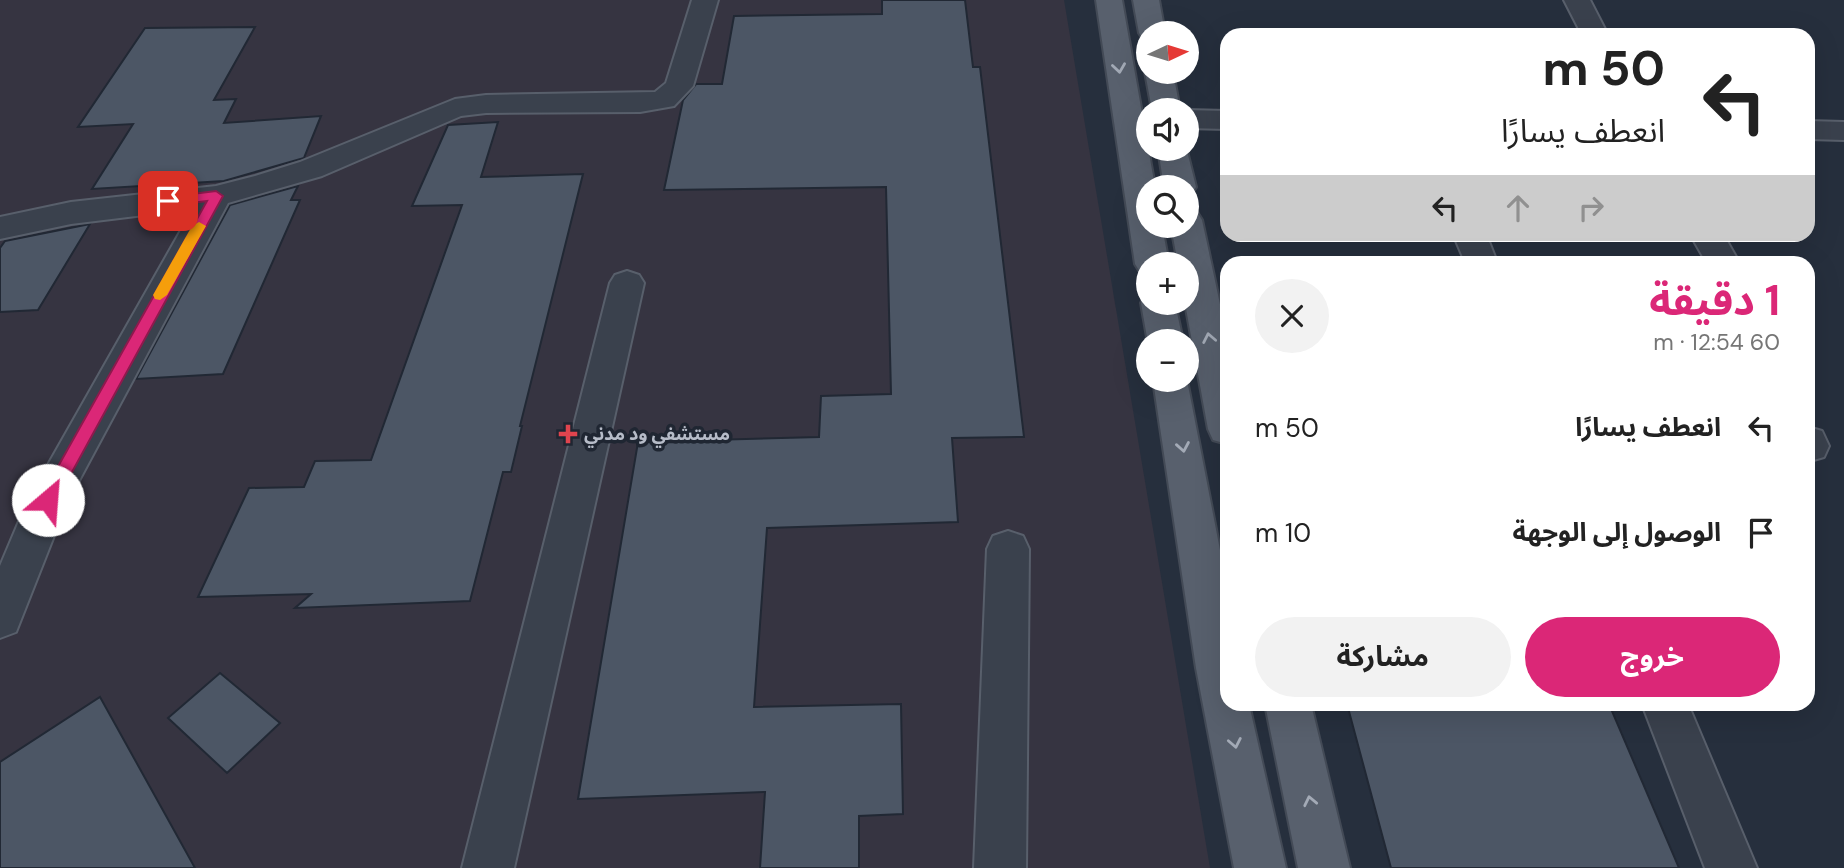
<!DOCTYPE html>
<html lang="ar">
<head>
<meta charset="utf-8">
<style>
	body { margin:0; font-family:"DM Sans","Noto Sans Arabic",sans-serif; background:#f2f2f2; color:#222; direction:rtl; height:100vh; display:flex; flex-direction:column; font-size:26px; white-space:nowrap }
	* { box-sizing:border-box; margin:0 }
	p { font-size:23px; color:#767676 }
	.icon { flex:none; width:38px; height:38px; fill:none; stroke:currentColor; stroke-width:2; stroke-linecap:round; stroke-linejoin:round }
	.map { position:relative; flex:1; overflow:hidden; direction:ltr }
	.side { position:absolute; left:1220px; top:256px; width:595px; height:455px; display:flex; flex-direction:column; background:#fff; border-radius:21px; box-shadow:0 7px 28px #0002; direction:rtl }
	.side>* { flex:none }
	.hud { position:absolute; left:1220px; top:28px; width:595px; height:214px; border-radius:21px; box-shadow:0 7px 28px #0002; direction:rtl; background:#fff; color:#222; overflow:hidden }
	.needle { width:46px; rotate:86deg }
	.fabs { position:absolute; left:1136px; top:21px; display:grid; gap:14px }
	.fabs a { display:grid; place-items:center; width:63px; height:63px; border-radius:50%; background:#fff; box-shadow:0 7px 28px #0002; font-size:35px }
	.pin { position:absolute; display:grid; place-items:center; width:60px; height:60px; color:#fff; margin:-30px; border-radius:14px; box-shadow:0 4px 10px #0006 }
	.me { position:absolute; width:77px; margin:-38px; rotate:27deg; stroke-linejoin:round; filter:drop-shadow(0 0 5px #0008) }
	.turn { display:flex; align-items:center; gap:24px; height:147px; padding:0 35px; font-size:32px }
	.turn .icon { width:91px; height:91px; stroke-width:2.5 }
	.turn b { display:block; font-size:49px; line-height:60px }
	.lanes { display:flex; align-items:center; height:66px; padding:0 35px; background:#0003; justify-content:center; gap:35px; direction:ltr }
	.lanes .off { opacity:.35 }
	.round { display:grid; place-items:center; flex:none; width:74px; height:74px; border-radius:37px; background:#f2f2f2 }
	.overview { display:flex; align-items:center; justify-content:space-between; height:119px; padding:0 35px }
	h1 { font-size:42px; font-weight:700; line-height:52px; color:#db2777 }
	.cta { display:flex; gap:14px; margin-top:auto; padding:14px 35px }
	.cta a { flex:1; height:80px; border-radius:42px; background:#db2777; color:#fff; font-size:28px; font-weight:700; line-height:80px; text-align:center }
	.cta a+a { background:#f2f2f2; color:#222 }
	ul { padding:0; list-style:none }
	li { display:flex; align-items:center; gap:21px; height:105px; padding:0 35px }
	li div { flex:1 }
	li b { display:block; font-size:26px }
	li em { font-style:normal }
	.map>svg:first-child { display:block }
	.medical { fill:#363441 }
	.building { fill:#4c5665; stroke:#212834; stroke-width:2 }
	.lines { fill:none; stroke-linecap:round; stroke-linejoin:round }
	.minor-casing { stroke:#585f6b; stroke-width:4 }
	.major-casing { stroke:#434a56; stroke-width:4 }
	.minor { fill:#3a414d; fill-rule:evenodd }
	.major { fill:#58606d; fill-rule:evenodd }
	.oneway { stroke:#a3aab6 }
	.route { fill:#db2777; stroke:#8e194d; stroke-width:2 }
	.slow { fill:#f59e0b }
	.health-dot { fill:#e0444e; stroke:#1f2632; stroke-width:2.5 }
	.labels { text-anchor:middle; stroke-width:7; stroke-linejoin:round; paint-order:stroke }
	.poi-label { font-size:18px; font-weight:bold; fill:#b6bcc8; stroke:#1f2632; text-anchor:start }
</style>
</head>
<body>
<div class="map">
<svg width="1844" height="868" viewBox="0 0 1844 868">
	<rect width="100%" height="100%" fill="#262f3d"/>
	<!-- medical -->
	<path class="medical" d="M 0,0 L 1064,0 L 1210,868 L 0,868 Z"/>
	<!-- building -->
	<path class="building" d="M 882,0 L 965,0 L 973,67 L 980,67 L 1024,437 L 952,438 L 958,522 L 767,528 L 754,707 L 901,704 L 903,814 L 859,816 L 859,868 L 760,868 L 765,792 L 578,799 L 638,442 L 819,437 L 821,396 L 891,394 L 886,187 L 664,190 L 683,100 L 696,84 L 722,84 L 734,16 L 882,14 Z
		M 255,27 L 214,100 L 236,99 L 224,123 L 321,116 L 304,158 L 224,181 L 92,189 L 133,124 L 78,127 L 145,28 Z
		M 498,122 L 481,177 L 583,174 L 520,426 L 522,426 L 511,472 L 503,472 L 470,601 L 295,608 L 311,594 L 198,597 L 249,488 L 304,487 L 315,461 L 371,460 L 462,205 L 412,206 L 448,125 Z
		M 298,186 L 291,200 L 300,200 L 223,374 L 136,379 L 230,205 Z
		M 90,224 L 38,310 L 0,312 L 0,248 L 5,241 Z
		M 220,673 L 280,723 L 227,773 L 168,718 Z
		M 100,697 L 195,868 L 0,868 L 0,762 Z
		M 1347,704 L 1609,704 L 1679,868 L 1391,868 Z"/>
	<g class="lines">
		<defs>
			<path id="minor" d="M 692,0 L 718,0 L 693,86 L 674,106 L 640,112 L 486,113 L 461,116 L 322,176 L 228,203 L 67,503 L 16,632 L 0,638 L 0,566 L 28,500 L 193,209 L 71,224 L 0,239 L 0,217 L 71,202 L 216,186 L 255,176 L 300,162 L 455,99 L 486,95 L 655,92 L 666,83 Z
				M 1564,0 L 1590,0 L 1608,35 L 1582,35 Z
				M 1186,110 L 1227,111 L 1227,129 L 1186,128 Z
				M 1808,121 L 1844,122 L 1844,140 L 1808,139 Z
				M 1453,234 L 1486,234 L 1497,262 L 1465,262 Z
				M 1690,234 L 1723,234 L 1739,262 L 1706,262 Z
				M 627,271 L 639,275 L 644,283 L 514,868 L 462,868 L 610,283 L 615,275 Z
				M 1808,427 L 1822,431 L 1829,446 L 1824,457 L 1810,461 L 1808,461 Z
				M 1008,531 L 1023,536 L 1029,549 L 1026,868 L 974,868 L 987,549 L 993,536 Z
				M 1642,704 L 1688,704 L 1757,868 L 1705,868 Z"/>
			<path id="major" d="M 1096,0 L 1122,0 L 1155,187 L 1148,187 L 1148,226 L 1162,226 L 1169,264 L 1148,264 L 1148,274 L 1140,272 L 1135,264 Z
				M 1133,0 L 1159,0 L 1165,33 L 1148,33 L 1148,40 L 1143,39 L 1139,33 Z
				M 1148,68 L 1148,72 L 1173,72 L 1180,110 L 1152,110 L 1145,72 Z
				M 1186,147 L 1196,187 L 1191,194 L 1186,195 L 1186,187 L 1164,187 L 1158,149 Z
				M 1186,210 L 1197,212 L 1202,220 L 1227,337 L 1227,444 L 1213,440 L 1208,429 L 1185,303 L 1186,264 L 1178,264 L 1171,226 L 1186,226 Z
				M 1146,294 L 1148,294 L 1148,303 L 1175,303 L 1183,341 L 1148,343 L 1141,303 Z
				M 1186,375 L 1227,586 L 1227,704 L 1249,704 L 1286,868 L 1234,868 L 1196,668 L 1153,380 L 1186,380 Z
				M 1265,704 L 1311,704 L 1350,868 L 1298,868 Z"/>
		</defs>
		<!-- minor casing -->
		<use href="#minor" class="minor-casing"/>
		<!-- major casing -->
		<use href="#major" class="major-casing"/>
		<!-- minor -->
		<use href="#minor" class="minor"/>
		<!-- major -->
		<use href="#major" class="major"/>
	</g>
	<!-- one-way arrows -->
	<defs><path id="oneway-chevron" d="M-2-3.5L2.5 0L-2 3.5" fill="none" stroke-width="1.6" stroke-linecap="round" stroke-linejoin="round" transform="scale(1.75)"/></defs>
	<g class="oneway">
		<use href="#oneway-chevron" transform="translate(1119 68) rotate(82)"/>
		<use href="#oneway-chevron" transform="translate(1209 338) rotate(-101)"/>
		<use href="#oneway-chevron" transform="translate(1183 447) rotate(80)"/>
		<use href="#oneway-chevron" transform="translate(1235 743) rotate(79)"/>
		<use href="#oneway-chevron" transform="translate(1310 801) rotate(-102)"/>
	</g>
	<!-- route -->
	<path class="route" d="M 216,191 L 223,196 L 54,505 L 42,505 L 40,500 L 42,495 L 207,201 L 168,206 L 161,201 L 168,197 Z"/>
	<!-- slow -->
	<path class="slow" d="M 199,222 L 206,226 L 167,295 L 160,300 L 155,299 L 153,295 L 192,226 Z"/>
	<!-- markers -->
	<path class="health-dot" d="M564.5 423.5h7v7h7v7h-7v7h-7v-7h-7v-7h7z"/>
	<g class="labels">
		<!-- poi labels -->
		<g class="poi-label">
			<text x="584" y="440">مستشفي ود مدني</text>
		</g>
	</g>
</svg>
<div class="fabs">
<a><svg class="needle" viewBox="-14 -14 28 28"><path d="M0-13l5 13h-10z" fill="#e53935"/><path d="M0 13l5-13h-10z" fill="#767676"/></svg></a>
<a><svg class="icon" aria-label="sound" viewBox="0 0 24 24"><path d="M4 9h4l5-4v14l-5-4H4zM17 9q2 3 0 6"/></svg></a>
<a><svg class="icon" aria-label="search" viewBox="0 0 24 24"><circle cx="10" cy="10" r="6"/><path d="M15 15l6 6"/></svg></a>
<a>+</a>
<a>−</a>
</div>
<div class="pin" style="left:168px;top:201px;background:#d93025"><svg class="icon" aria-label="arrive" viewBox="0 0 24 24"><path d="M6 21V4h12l-3 4 3 4H6"/></svg></div>
<svg class="me" style="left:48px;top:500px" viewBox="-20 -20 40 40"><circle r="19" fill="#fff"/><path d="M0-13L10 11 0 6-10 11z" fill="#db2777"/></svg>
<div class="hud">
<div class="turn"><svg class="icon" aria-label="left" viewBox="0 0 24 24"><path d="M17 20v-9H6M10 6l-5 5 5 5"/></svg><div><b>50 m</b>انعطف يسارًا</div></div>
<div class="lanes"><svg class="icon" aria-label="left" viewBox="0 0 24 24"><path d="M17 20v-9H6M10 6l-5 5 5 5"/></svg><svg class="icon off" aria-label="ahead" viewBox="0 0 24 24"><path d="M12 20V5M6 11l6-6 6 6"/></svg><svg class="icon off" aria-label="right" viewBox="0 0 24 24"><path d="M7 20v-9h11M14 6l5 5-5 5"/></svg></div>
</div>
<section class="side">
<div class="overview"><div><h1>1 دقيقة</h1><p>60 m · 12:54</p></div><a class="round"><svg class="icon" aria-label="close" viewBox="0 0 24 24"><path d="M6 6l12 12M18 6L6 18"/></svg></a></div>
<ul>
<li><svg class="icon" aria-label="left" viewBox="0 0 24 24"><path d="M17 20v-9H6M10 6l-5 5 5 5"/></svg><div><b>انعطف يسارًا</b></div><em>50 m</em></li>
<li><svg class="icon" aria-label="arrive" viewBox="0 0 24 24"><path d="M6 21V4h12l-3 4 3 4H6"/></svg><div><b>الوصول إلى الوجهة</b></div><em>10 m</em></li>
</ul>
<div class="cta"><a>خروج</a><a>مشاركة</a></div>
</section>
</div>
</body>
</html>
